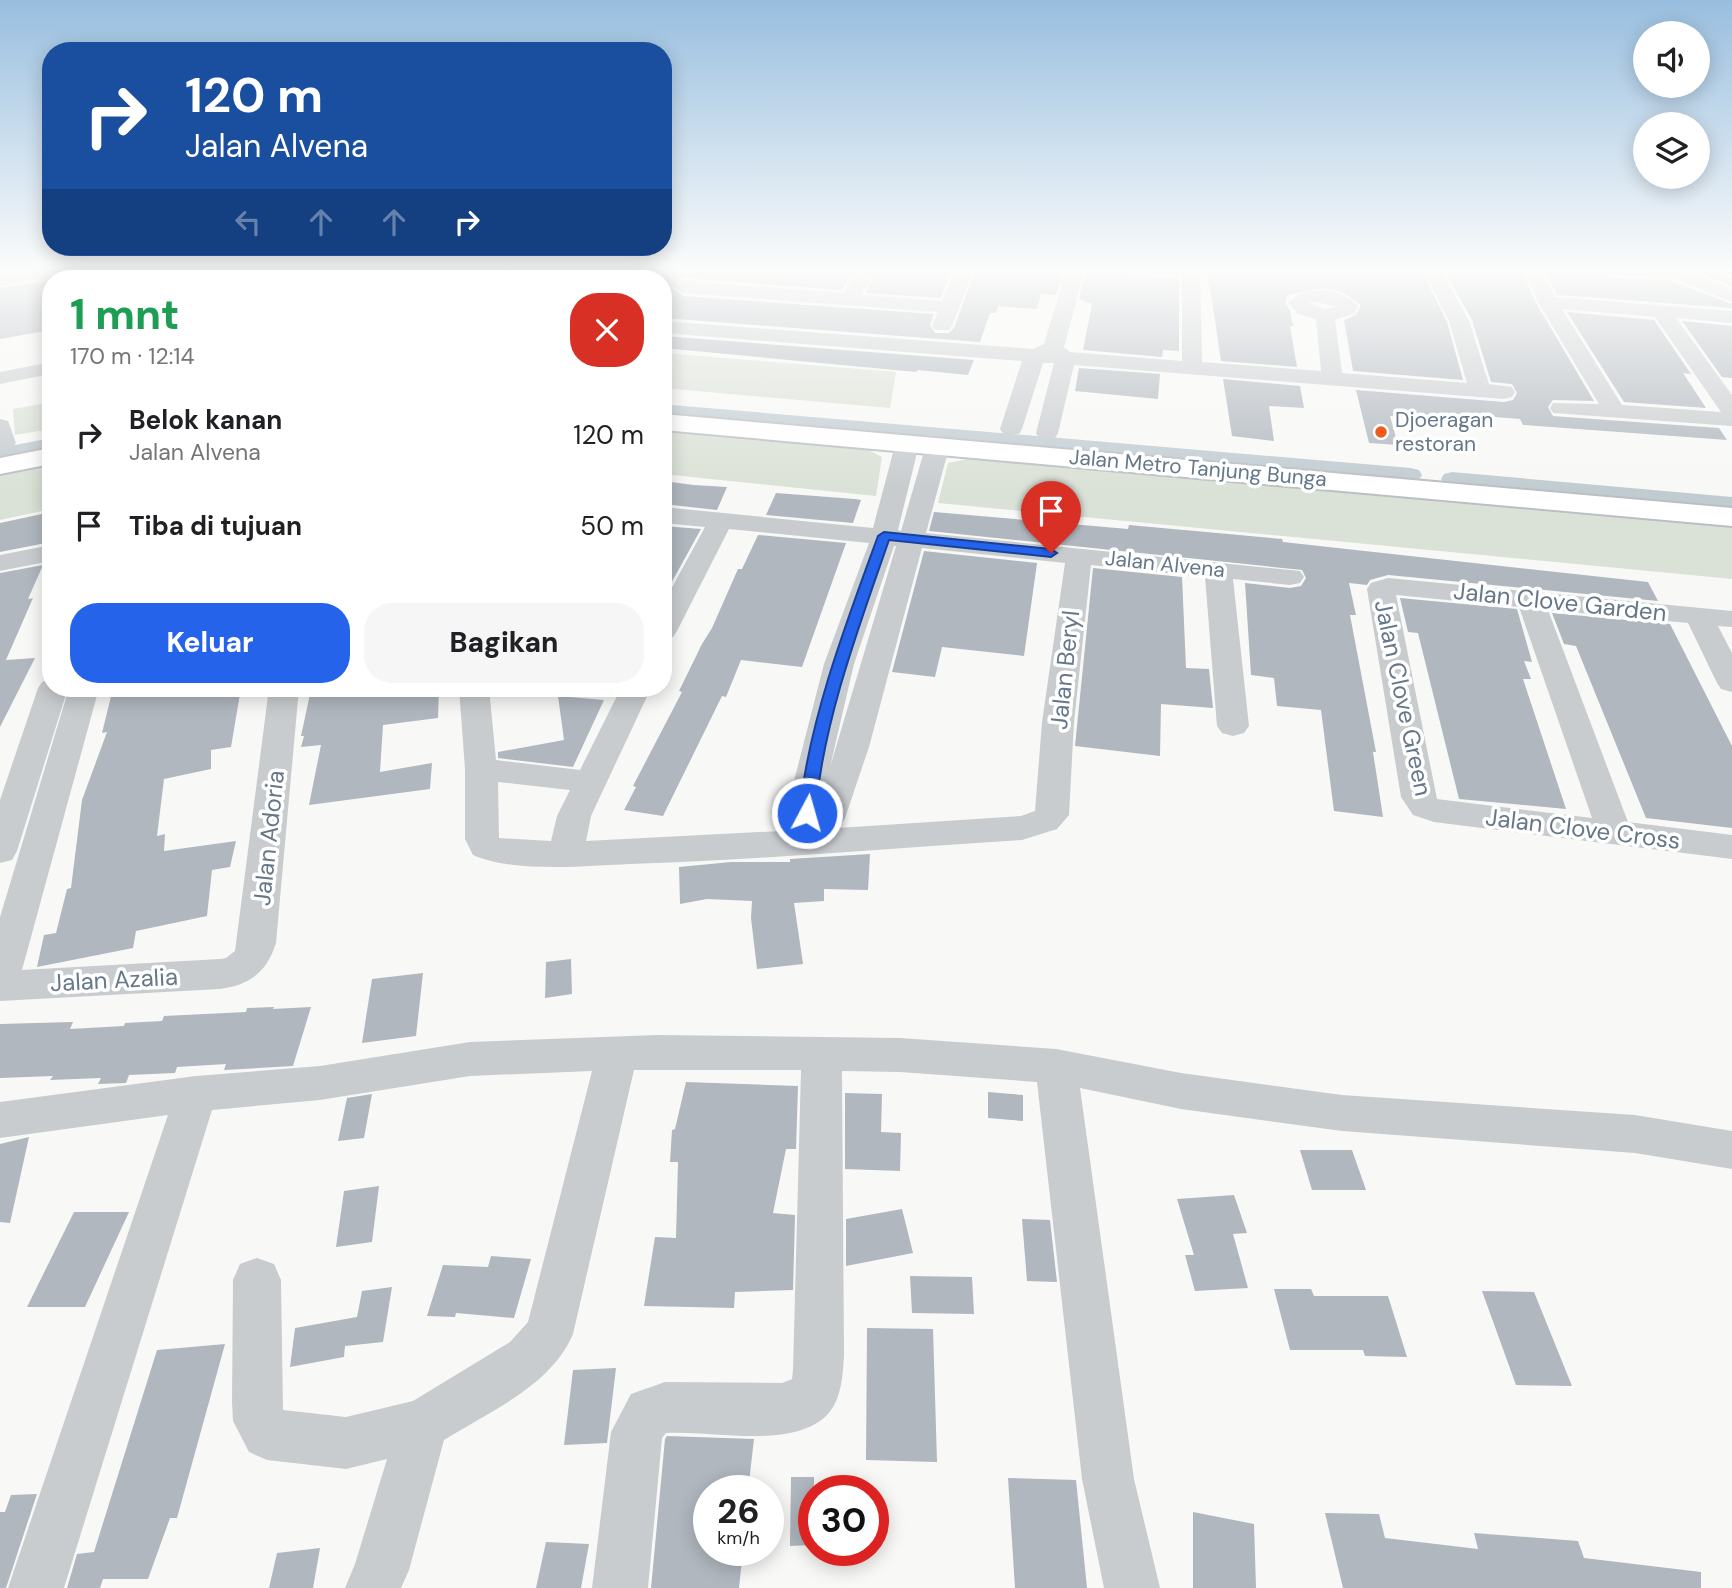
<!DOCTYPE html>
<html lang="id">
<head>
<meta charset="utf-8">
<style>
	body { margin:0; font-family:"DM Sans",sans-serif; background:#f6f6f6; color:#202124; height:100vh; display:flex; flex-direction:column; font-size:26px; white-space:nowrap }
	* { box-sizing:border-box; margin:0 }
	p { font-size:23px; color:#757577 }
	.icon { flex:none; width:38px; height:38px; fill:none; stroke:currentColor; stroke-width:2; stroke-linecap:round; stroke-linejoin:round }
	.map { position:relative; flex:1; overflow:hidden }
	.details { position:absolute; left:42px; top:270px; width:630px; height:427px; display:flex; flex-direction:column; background:#fff; border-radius:28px; box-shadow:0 4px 18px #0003 }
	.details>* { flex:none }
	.banner { position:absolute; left:42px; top:42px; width:630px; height:214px; border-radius:28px; box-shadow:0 4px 18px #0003; background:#1a4fa0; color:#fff; overflow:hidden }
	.controls { position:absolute; left:1633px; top:21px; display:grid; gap:14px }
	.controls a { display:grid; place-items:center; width:77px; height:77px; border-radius:50%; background:#fff; box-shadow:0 4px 18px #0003; font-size:35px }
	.speed { position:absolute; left:693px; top:1475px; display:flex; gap:14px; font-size:35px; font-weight:700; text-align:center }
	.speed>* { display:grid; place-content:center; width:91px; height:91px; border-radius:50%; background:#fff; box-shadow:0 4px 18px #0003; line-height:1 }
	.speed small { font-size:18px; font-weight:400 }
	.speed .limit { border:10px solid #d22; background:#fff; color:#111 }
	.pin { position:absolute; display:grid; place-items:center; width:60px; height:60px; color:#fff; margin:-72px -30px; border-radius:50% 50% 50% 0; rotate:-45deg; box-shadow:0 0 7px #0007 }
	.pin .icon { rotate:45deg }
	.me { position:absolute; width:77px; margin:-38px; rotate:6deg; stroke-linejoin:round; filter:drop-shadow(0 0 5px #0008) }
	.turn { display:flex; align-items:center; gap:24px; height:147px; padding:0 28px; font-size:32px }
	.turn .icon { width:91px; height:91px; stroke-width:2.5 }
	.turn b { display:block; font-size:49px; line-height:60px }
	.lanes { display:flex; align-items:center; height:66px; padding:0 28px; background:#0003; justify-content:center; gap:35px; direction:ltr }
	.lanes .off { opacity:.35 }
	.round { display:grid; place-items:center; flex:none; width:74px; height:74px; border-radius:28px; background:#f6f6f6 }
	.overview { display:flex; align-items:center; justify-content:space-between; height:119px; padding:0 28px }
	h1 { font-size:42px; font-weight:800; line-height:52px; color:#1e9e55 }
	.primary-button { display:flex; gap:14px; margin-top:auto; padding:14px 28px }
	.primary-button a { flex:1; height:80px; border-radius:28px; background:#2563eb; color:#fff; font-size:28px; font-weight:800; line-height:80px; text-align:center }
	.primary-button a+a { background:#f6f6f6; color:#202124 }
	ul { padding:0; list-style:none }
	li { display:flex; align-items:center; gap:21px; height:91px; padding:0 28px }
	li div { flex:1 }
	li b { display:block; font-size:26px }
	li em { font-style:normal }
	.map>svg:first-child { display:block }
	.green { fill:#dae1d6 }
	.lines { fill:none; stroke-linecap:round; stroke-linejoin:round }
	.stream { fill:#c1ccd1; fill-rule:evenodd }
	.canal { fill:#c1ccd1; fill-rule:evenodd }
	.building { fill:#b0b7be }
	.major-casing { stroke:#bbbfc3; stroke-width:4 }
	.minor { fill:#c8cccf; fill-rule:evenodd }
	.major { fill:#fff; fill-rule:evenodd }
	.route { fill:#2563eb; stroke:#184099; stroke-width:2 }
	.poi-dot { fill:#ef5a1f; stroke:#fff; stroke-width:2.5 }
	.labels { text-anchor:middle; stroke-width:7; stroke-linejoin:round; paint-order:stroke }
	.far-poi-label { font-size:21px; fill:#657789; stroke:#fff; text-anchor:start }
	.far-street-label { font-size:21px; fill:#657789; stroke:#fff }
	.street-label { font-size:24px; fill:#657789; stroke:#fff }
</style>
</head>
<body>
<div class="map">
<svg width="1732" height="1588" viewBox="0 0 1732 1588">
	<rect width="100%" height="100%" fill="#f8f9f6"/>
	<!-- green -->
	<path class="green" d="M 663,353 L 896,372 L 890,408 L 663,388 Z
		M 51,402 L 51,429 L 15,435 L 13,409 Z
		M 663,426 L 855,443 L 882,457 L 876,496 L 663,474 Z
		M 986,455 L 1732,522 L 1732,579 L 938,503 L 948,463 Z
		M 51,459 L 51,509 L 0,520 L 0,470 Z"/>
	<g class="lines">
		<!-- stream -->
		<path class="stream" d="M 14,268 L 28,268 L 0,273 L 0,271 Z"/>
		<!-- canal -->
		<path class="canal" d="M 672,405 L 1411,468 L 1419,470 L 1422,475 L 1419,480 L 1411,482 L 665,415 L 663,408 Z
			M 51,438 L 51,452 L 0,462 L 0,448 Z
			M 1452,472 L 1732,497 L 1732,511 L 1444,484 L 1441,479 L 1444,474 Z"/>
	</g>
	<!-- building -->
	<path class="building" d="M 663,268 L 854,268 L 842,290 L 683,278 L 672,288 L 683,296 L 934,314 L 930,325 L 935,333 L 949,333 L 954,328 L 976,268 L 1064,268 L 1056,295 L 1041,294 L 1037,309 L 998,306 L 996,313 L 990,313 L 980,342 L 663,318 Z
		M 877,268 L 953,268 L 940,298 L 866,293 Z
		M 1087,268 L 1131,270 L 1130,275 L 1179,279 L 1179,351 L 1163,350 L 1162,357 L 1083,350 L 1092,304 L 1079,299 Z
		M 1207,268 L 1267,268 L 1332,273 L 1336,272 L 1335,268 L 1420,268 L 1447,322 L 1463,380 L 1353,371 L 1344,320 L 1356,315 L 1361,305 L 1344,293 L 1323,288 L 1288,295 L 1285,303 L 1290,310 L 1293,326 L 1290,326 L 1297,367 L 1221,361 Z
		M 1443,268 L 1521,268 L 1536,303 L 1594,401 L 1553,400 L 1548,407 L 1553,416 L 1719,428 L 1727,440 L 1523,425 L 1520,419 L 1457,414 L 1460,422 L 1390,416 L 1398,445 L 1369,443 L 1356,390 L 1504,402 L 1513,400 L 1517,393 L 1512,384 L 1491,382 L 1472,320 Z
		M 1544,268 L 1606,268 L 1605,273 L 1610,278 L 1668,280 L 1732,304 L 1732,308 L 1557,295 Z
		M 1687,268 L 1705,268 L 1732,278 L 1732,286 Z
		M 46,281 L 51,303 L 51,330 L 0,339 L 0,288 Z
		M 1567,312 L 1654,320 L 1691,374 L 1683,373 L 1706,408 L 1624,402 Z
		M 1682,321 L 1732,326 L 1732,378 L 1722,377 Z
		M 663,336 L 974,360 L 968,375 L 918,370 L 916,372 L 663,348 Z
		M 1079,368 L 1160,374 L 1158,399 L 1075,391 Z
		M 1223,379 L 1300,386 L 1304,408 L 1269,406 L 1274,441 L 1232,436 Z
		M 663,481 L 694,485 L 727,487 L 717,510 L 663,504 Z
		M 776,493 L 855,499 L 861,500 L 853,523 L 766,515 Z
		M 51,512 L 51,542 L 0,552 L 0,523 Z
		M 934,512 L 1128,529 L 1129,525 L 1282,539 L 1283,542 L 1648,582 L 1658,601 L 1388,575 L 1370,580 L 1367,585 L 1349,583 L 1356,615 L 1350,615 L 1376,752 L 1373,752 L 1383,817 L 1334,811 L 1321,710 L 1277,706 L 1274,678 L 1251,675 L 1245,583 L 1290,588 L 1301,586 L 1306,578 L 1302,570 L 929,531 Z
		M 663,526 L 701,529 L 663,598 Z
		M 758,535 L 846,543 L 802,667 L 741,660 L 726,697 L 722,696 L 663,816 L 624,810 L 636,787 L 633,786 L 682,692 L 679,691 L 702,644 L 712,628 L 738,569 L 742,569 Z
		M 924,551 L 1037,563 L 1024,656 L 942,647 L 935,677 L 892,672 Z
		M 43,565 L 28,599 L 33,598 L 6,660 L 35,658 L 0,727 L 0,573 Z
		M 1093,568 L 1182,577 L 1186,668 L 1209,669 L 1213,708 L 1161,704 L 1160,756 L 1075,746 Z
		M 1400,598 L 1517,609 L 1532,662 L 1524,661 L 1531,679 L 1523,679 L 1566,809 L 1459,799 L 1418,633 L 1408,632 Z
		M 1552,613 L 1670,624 L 1732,746 L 1732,828 L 1646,818 L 1576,646 L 1564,644 Z
		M 113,688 L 241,688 L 231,747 L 211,750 L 211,769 L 164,779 L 157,836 L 165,834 L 164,851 L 236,841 L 230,867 L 212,870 L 207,916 L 136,931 L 133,948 L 37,967 L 44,935 L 56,933 L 67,889 L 71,888 L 82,800 L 107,732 L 102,733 Z
		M 317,688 L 439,688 L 438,718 L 383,725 L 380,772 L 432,763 L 430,789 L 309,805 L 321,745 L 301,747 L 304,736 L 301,736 L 310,694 L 316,693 Z
		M 558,696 L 604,700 L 573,767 L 498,758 L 498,752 L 564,740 Z
		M 870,854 L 868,890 L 824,889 L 824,901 L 794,903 L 803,964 L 757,969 L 751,918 L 752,901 L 707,899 L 680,904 L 679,867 L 731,862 L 790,862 L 790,859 Z
		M 571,959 L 572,994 L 545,998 L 546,962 Z
		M 423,973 L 416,1036 L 362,1043 L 372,979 Z
		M 274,1007 L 273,1009 L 311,1007 L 293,1066 L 224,1070 L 226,1064 L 177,1067 L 175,1073 L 129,1075 L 126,1083 L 98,1084 L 101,1078 L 50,1080 L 53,1076 L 0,1078 L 0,1024 L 73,1022 L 70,1029 L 124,1026 L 125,1023 L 162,1021 L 164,1016 L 246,1012 L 247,1008 Z
		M 686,1082 L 798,1086 L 796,1149 L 786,1149 L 773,1213 L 795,1215 L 793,1290 L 735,1292 L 734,1308 L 644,1306 L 655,1237 L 676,1238 L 678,1162 L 670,1162 L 672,1130 L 675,1129 Z
		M 988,1092 L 1023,1095 L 1023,1121 L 988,1118 Z
		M 845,1093 L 882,1094 L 881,1132 L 901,1133 L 900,1171 L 845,1169 Z
		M 372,1094 L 364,1138 L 338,1141 L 347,1098 Z
		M 29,1137 L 10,1223 L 0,1222 L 0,1144 Z
		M 1300,1150 L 1352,1150 L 1366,1190 L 1312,1190 Z
		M 379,1186 L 372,1242 L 336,1247 L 344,1191 Z
		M 1234,1195 L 1247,1233 L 1233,1234 L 1248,1288 L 1195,1291 L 1185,1255 L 1194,1255 L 1177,1199 Z
		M 902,1209 L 913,1253 L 846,1266 L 846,1219 Z
		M 74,1212 L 129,1212 L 85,1307 L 27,1307 Z
		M 1022,1219 L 1050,1220 L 1057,1282 L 1027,1281 Z
		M 491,1256 L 531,1259 L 514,1318 L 456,1313 L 455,1317 L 427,1316 L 443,1265 L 488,1267 Z
		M 910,1276 L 972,1277 L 974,1314 L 912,1313 Z
		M 392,1287 L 383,1342 L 345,1346 L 344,1357 L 290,1367 L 295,1328 L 357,1317 L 362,1291 Z
		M 1274,1289 L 1311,1289 L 1314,1296 L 1388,1296 L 1407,1357 L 1365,1356 L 1363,1350 L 1290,1350 Z
		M 1482,1291 L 1534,1292 L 1572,1386 L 1516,1385 Z
		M 867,1328 L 933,1329 L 937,1462 L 866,1460 Z
		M 225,1344 L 177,1518 L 170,1518 L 148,1579 L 103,1579 L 100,1588 L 67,1588 L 77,1554 L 94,1552 L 157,1350 Z
		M 616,1368 L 607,1443 L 564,1445 L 573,1370 Z
		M 667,1436 L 754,1439 L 748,1491 L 709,1491 L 709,1550 L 743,1550 L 739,1588 L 651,1588 L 665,1439 Z
		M 791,1477 L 814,1477 L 814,1545 L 790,1546 Z
		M 1008,1478 L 1076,1480 L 1087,1588 L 1015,1588 Z
		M 37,1494 L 6,1588 L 0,1588 L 0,1512 L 5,1512 L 11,1495 Z
		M 1193,1512 L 1254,1524 L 1256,1588 L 1193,1588 Z
		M 1325,1513 L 1379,1514 L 1385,1538 L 1478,1549 L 1474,1533 L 1578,1541 L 1584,1558 L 1701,1572 L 1701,1588 L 1343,1588 Z
		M 546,1542 L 589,1544 L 581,1588 L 536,1588 Z
		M 320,1548 L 313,1588 L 269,1588 L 277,1553 Z"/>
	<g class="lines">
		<defs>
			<path id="major" d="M 663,414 L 1732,508 L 1732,526 L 663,430 Z
				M 51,448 L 51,464 L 0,474 L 0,458 Z"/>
		</defs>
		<!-- major casing -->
		<use href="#major" class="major-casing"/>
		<!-- minor -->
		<path class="minor" d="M 38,268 L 84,268 L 75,273 L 0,286 L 0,274 Z
			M 113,268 L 131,268 L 134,278 L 116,278 Z
			M 247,268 L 265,268 L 270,278 L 252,278 Z
			M 399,268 L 420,268 L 409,278 L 388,278 Z
			M 502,268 L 522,268 L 513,278 L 494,278 Z
			M 591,268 L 610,268 L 602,278 L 583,278 Z
			M 857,268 L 875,268 L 862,295 L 942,301 L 956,268 L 974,268 L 952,326 L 949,330 L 935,330 L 932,326 L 938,312 L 683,293 L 674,287 L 683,281 L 844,293 Z
			M 1067,268 L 1085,268 L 1064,347 L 1070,352 L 1182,361 L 1182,268 L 1200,268 L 1202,362 L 1321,371 L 1316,319 L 1298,314 L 1288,303 C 1303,284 1343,288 1358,306 L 1355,313 L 1335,320 L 1342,373 L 1467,383 L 1449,321 L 1422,268 L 1440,268 L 1469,321 L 1489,384 L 1512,387 L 1515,392 L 1512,397 L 1504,399 L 1074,365 L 1058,433 L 1055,438 L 1039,438 L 1036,433 L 1054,363 L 1043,363 L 1022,429 L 1019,434 L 1003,434 L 1000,429 L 1022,361 L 663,333 L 663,321 L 1033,349 L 1044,344 ZM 1316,302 L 1337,307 L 1324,309 L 1309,303 Z
			M 1523,268 L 1541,268 L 1555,297 L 1732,311 L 1732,323 L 1676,318 L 1732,395 L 1732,426 L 1553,413 L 1550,408 L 1553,403 L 1599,404 L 1538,302 ZM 1562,309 L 1655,317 L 1721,412 L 1622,405 Z
			M 1609,268 L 1679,268 L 1732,289 L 1732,302 L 1669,277 L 1616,276 L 1610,275 L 1607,271 Z
			M 51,362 L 51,374 L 0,384 L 0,372 Z
			M 0,419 L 8,421 L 16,443 L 12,448 L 0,449 Z
			M 907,438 L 915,440 L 919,445 L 898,530 L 901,531 L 925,448 L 929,443 L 945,443 L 949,448 L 926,533 L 1300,571 L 1304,577 L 1300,583 L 1290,585 L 1233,579 L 1249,726 L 1244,733 L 1233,736 L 1222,733 L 1217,726 L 1205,577 L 1091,565 L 1074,722 L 1069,815 L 1057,829 L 1022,840 C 891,848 761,860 630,864 C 586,866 513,873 473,855 L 465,839 L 465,769 L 459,688 L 489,688 L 496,760 L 580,770 L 621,688 L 651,688 L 591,816 L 586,841 L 800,830 L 790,813 L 795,777 L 824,664 L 869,543 L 729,529 L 677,631 L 673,637 L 663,640 L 663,604 L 705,527 L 663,523 L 663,507 L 873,528 L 895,445 L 899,440 ZM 894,546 L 896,546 L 830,767 L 854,664 ZM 922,548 L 1065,563 L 1042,722 L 1035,811 L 1021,816 L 838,828 L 845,818 L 869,747 ZM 498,782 L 570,790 L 557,816 L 551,841 L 499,838 Z
			M 51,545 L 51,561 L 0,571 L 0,555 Z
			M 1388,578 L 1732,611 L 1732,627 L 1718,626 L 1732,653 L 1732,692 L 1721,689 L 1717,683 L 1688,623 L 1548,610 L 1628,822 L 1732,835 L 1732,859 L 1434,822 L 1413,815 L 1401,797 L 1367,589 L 1371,583 ZM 1396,595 L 1519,607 L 1592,818 L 1437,799 Z
			M 51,679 L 51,688 L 68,688 L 17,851 L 12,860 L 0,863 L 0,800 L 38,688 L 42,682 Z
			M 69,688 L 99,688 L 22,970 L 220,959 L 226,958 L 235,951 L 269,688 L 299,688 L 276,943 C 267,972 250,985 220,989 L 0,1001 L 0,917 Z
			M 658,1035 L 900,1038 L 1056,1049 L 1181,1073 L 1342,1095 L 1635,1115 L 1732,1131 L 1732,1169 L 1635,1153 L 1342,1131 L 1181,1109 L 1080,1088 L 1134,1479 L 1160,1588 L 1104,1588 L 1082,1479 L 1037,1082 L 900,1072 L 842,1071 L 844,1354 C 843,1373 842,1400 827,1415 C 793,1450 711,1430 666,1433 L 662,1438 L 648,1588 L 592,1588 L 611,1432 L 631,1394 L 665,1382 L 782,1383 L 792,1379 L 793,1370 L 801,1070 L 634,1070 L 573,1334 C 551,1386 490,1411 444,1440 L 409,1570 L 401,1588 L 345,1588 L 355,1564 L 387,1459 L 346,1469 L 267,1460 L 249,1452 L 233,1421 L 232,1402 L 233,1280 L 240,1264 L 257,1258 L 274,1264 L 281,1280 L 283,1410 L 346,1417 L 413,1401 L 510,1342 L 528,1322 L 592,1071 L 470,1076 L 320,1100 L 212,1110 L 64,1588 L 8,1588 L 168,1115 L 0,1138 L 0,1102 L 196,1076 L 320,1066 L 470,1042 Z"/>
		<!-- major -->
		<use href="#major" class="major"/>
	</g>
	<!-- sky -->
	<linearGradient id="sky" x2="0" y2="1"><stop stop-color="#98bedf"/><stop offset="0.55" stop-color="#fcfcfb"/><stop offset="1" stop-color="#fcfcfb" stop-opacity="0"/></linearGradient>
	<rect width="1732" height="491" fill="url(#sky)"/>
	<!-- route -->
	<path class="route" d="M 884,532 L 1051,549 L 1057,553 L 1051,557 L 889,540 C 858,629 824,719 815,813 L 807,819 L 799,813 C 810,717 845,626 878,536 Z"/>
	<!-- markers -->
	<circle class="poi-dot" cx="1381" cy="432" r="7"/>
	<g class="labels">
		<!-- far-poi labels -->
		<g class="far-poi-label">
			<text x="1395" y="427">Djoeragan<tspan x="1395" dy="24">restoran</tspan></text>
		</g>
		<!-- far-street labels -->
		<g class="far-street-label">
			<text transform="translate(1198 468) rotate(5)" y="7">Jalan Metro Tanjung Bunga</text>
			<text transform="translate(1165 564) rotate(6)" y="7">Jalan Alvena</text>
		</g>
		<!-- street labels -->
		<g class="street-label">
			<text transform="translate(1560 602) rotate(6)" y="8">Jalan Clove Garden</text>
			<text transform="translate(1065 670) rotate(-84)" y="8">Jalan Beryl</text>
			<text transform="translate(1403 698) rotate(78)" y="8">Jalan Clove Green</text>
			<text transform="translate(1583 829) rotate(7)" y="8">Jalan Clove Cross</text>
			<text transform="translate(269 838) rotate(-84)" y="8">Jalan Adoria</text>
			<text transform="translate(114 980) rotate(-3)" y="8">Jalan Azalia</text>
		</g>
	</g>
</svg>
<div class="controls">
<a><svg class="icon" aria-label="sound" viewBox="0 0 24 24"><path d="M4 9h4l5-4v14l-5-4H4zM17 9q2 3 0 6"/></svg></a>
<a><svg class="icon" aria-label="layers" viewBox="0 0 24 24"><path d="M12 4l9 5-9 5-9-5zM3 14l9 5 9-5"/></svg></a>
</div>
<div class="speed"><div>26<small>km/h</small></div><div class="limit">30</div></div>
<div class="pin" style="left:1051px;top:553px;background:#d93025"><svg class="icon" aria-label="arrive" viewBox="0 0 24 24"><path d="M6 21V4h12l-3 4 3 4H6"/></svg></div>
<svg class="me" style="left:807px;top:813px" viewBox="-20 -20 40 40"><circle r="17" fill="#2563eb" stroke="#fff" stroke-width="3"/><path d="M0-11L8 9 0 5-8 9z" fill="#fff"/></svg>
<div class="banner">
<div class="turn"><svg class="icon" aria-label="right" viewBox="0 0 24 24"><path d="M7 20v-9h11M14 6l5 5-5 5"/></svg><div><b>120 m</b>Jalan Alvena</div></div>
<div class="lanes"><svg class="icon off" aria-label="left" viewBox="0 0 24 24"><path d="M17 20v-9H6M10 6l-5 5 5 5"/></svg><svg class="icon off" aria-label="ahead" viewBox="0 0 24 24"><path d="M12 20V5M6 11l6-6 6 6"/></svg><svg class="icon off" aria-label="ahead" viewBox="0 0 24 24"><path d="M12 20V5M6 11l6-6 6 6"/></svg><svg class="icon" aria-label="right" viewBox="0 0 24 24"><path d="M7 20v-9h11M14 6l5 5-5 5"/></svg></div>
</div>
<section class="details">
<div class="overview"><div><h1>1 mnt</h1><p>170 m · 12:14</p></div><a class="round" style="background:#d93025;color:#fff"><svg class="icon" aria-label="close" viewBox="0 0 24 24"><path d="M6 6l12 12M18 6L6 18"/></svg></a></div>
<ul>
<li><svg class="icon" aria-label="right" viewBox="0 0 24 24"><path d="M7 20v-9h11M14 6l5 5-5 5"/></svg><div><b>Belok kanan</b><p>Jalan Alvena</p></div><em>120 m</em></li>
<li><svg class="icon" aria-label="arrive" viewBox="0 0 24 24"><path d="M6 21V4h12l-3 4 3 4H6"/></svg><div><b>Tiba di tujuan</b></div><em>50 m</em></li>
</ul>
<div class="primary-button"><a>Keluar</a><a>Bagikan</a></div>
</section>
</div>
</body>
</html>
